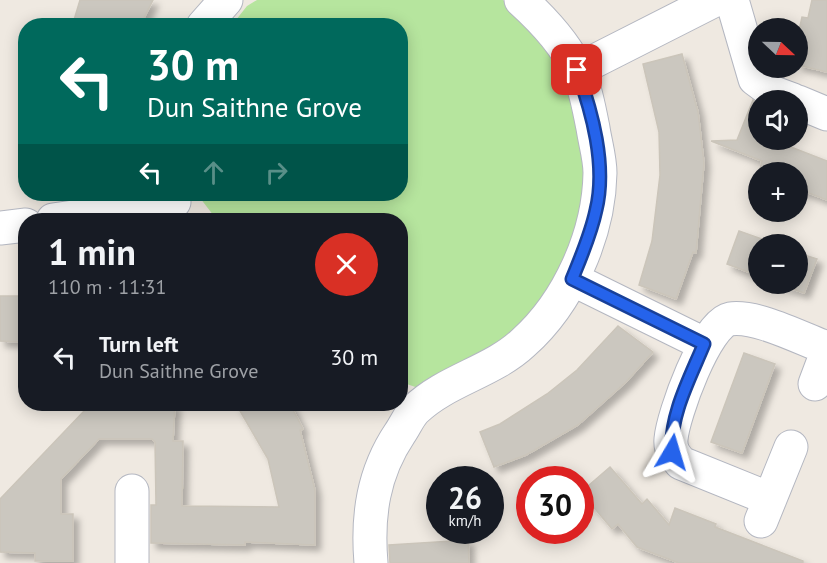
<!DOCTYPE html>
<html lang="en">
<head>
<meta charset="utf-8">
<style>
	body { margin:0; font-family:"PT Sans",sans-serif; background:#20242c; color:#f1f3f6; height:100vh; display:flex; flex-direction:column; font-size:22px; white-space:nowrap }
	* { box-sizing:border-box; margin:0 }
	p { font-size:20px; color:#9ea1a6 }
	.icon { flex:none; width:33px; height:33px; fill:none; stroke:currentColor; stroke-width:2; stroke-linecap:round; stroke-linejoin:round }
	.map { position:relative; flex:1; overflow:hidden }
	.panel { position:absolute; left:18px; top:213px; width:390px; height:198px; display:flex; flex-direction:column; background:#171b24; border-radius:24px; box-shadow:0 3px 15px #0003 }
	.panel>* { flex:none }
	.guide { position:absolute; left:18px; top:18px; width:390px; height:183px; border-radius:24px; box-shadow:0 3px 15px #0003; background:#00695c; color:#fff; overflow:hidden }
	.needle { width:39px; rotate:112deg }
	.fabs { position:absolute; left:748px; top:18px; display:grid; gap:12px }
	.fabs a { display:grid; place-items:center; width:60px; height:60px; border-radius:50%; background:#171b24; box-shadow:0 3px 15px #0003; font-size:30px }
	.speed { position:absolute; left:426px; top:466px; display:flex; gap:12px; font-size:30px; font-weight:700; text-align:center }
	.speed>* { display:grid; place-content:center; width:78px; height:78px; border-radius:50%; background:#171b24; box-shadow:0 3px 15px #0003; line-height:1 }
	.speed small { font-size:15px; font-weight:400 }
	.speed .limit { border:9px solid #d22; background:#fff; color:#111 }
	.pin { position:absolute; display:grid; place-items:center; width:51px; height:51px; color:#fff; margin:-26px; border-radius:12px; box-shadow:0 3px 9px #0006 }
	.me { position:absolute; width:66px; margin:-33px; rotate:7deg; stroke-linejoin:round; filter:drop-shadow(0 0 4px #0008) }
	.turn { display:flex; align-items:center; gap:21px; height:126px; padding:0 30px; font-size:27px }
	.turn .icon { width:78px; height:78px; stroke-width:2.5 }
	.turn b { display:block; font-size:42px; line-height:51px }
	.lanes { display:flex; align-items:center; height:57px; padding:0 30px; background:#0003; justify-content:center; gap:30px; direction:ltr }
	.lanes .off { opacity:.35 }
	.round { display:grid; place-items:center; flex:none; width:63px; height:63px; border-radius:32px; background:#20242c }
	.headline { display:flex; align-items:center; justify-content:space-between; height:102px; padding:0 30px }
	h1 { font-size:36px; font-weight:700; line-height:45px }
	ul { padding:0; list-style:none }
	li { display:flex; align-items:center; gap:18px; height:84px; padding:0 30px }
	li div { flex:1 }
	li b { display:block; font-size:22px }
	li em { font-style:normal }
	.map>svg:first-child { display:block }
	.green { fill:#b6e59e }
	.building { fill:#cbc7bf; stroke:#cbc5ba; stroke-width:1.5; filter:url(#shadow) }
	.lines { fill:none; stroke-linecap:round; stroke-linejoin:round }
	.minor-casing { stroke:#b4b7c1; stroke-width:35 }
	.minor { stroke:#fff; stroke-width:33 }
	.route-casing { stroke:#184099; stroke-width:15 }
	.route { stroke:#2563eb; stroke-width:10 }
</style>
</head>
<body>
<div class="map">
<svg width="827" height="563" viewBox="0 0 827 563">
	<defs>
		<filter id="shadow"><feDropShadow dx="5.5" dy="5.5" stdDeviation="3" flood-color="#0004"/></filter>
	</defs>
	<rect width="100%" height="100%" fill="#efe9e1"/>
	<!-- green -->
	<path class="green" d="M 257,0 L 503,0 L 550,49 L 582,109 L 585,216 L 563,277 L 519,334 L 424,390 L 401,382 L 400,220 L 217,220 L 197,194 L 400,194 L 400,26 L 232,25 L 247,6 Z"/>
	<!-- building -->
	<path class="building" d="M 80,0 L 153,0 L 140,26 L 90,26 L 74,20 Z
		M 812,0 L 827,0 L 827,72 L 798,65 L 798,35 L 802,17 L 808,18 Z
		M 682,54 L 698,112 L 704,163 L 696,253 L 693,252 L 676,299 L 639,285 L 652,241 L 660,175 L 659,132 L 643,64 Z
		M 753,100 L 759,105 L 759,140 L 773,140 L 827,161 L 827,200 L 798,189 L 798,172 L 759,173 L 762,161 L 711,141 L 737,140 Z
		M 739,231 L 776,244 L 759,244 L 759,276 L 727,264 Z
		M 798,253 L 817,259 L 804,293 L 779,284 L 798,284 Z
		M 0,296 L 26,296 L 26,342 L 0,341 Z
		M 618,326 L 653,352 L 626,382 L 578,425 L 526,455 L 494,467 L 480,432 L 500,424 L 547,394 L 577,370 Z
		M 744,353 L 775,364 L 742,453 L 711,442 Z
		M 151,404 L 175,404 L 173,441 L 183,441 L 182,506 L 279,507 L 268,459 L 236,404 L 290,404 L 303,429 L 300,430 L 315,490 L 315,545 L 245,542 L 245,545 L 151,543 L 151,505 L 156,505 L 155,442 L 152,439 L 99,439 L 61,479 L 61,514 L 73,514 L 73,561 L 35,561 L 35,553 L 0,552 L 0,499 L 85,410 L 151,410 Z
		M 610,467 L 642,504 L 647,499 L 669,525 L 675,508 L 716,524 L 715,527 L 803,561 L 803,563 L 679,563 L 637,547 L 618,524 L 612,529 L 581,492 Z
		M 468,540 L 469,563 L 390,563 L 389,545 Z"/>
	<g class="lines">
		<defs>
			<path id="minor" d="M 732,0 L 755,79 L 774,93 L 793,100
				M 203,26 L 226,0
				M 577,70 L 715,0
				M 798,102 L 827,114
				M 53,220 L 174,202
				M 0,228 L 26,225
				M 572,279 L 704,344
				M 815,384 L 827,352
				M 770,499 L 681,463 C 675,456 670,450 671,439 C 673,415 706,323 730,319 C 757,315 802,339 827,348
				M 761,521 L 791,447
				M 132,563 L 132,491
				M 371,563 C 367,516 373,473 400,433 C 405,426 409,416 415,410 C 446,380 492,372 523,343 C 569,302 599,234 600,173 C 600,158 595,142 593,128 C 589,109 586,89 578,71 C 566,45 542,19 521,0"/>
		</defs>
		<!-- minor casing -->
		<use href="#minor" class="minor-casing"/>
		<!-- minor -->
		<use href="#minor" class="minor"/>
	</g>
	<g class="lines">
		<defs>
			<path id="route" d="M 577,70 C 592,112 607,165 596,210 C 591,234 581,257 572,279 L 704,344 C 691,376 669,416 672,452"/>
		</defs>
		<!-- route casing -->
		<use href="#route" class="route-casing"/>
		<!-- route -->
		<use href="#route" class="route"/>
	</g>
</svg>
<div class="fabs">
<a><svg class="needle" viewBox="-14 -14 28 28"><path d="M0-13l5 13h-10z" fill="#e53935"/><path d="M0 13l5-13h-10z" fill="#9ea1a6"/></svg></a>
<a><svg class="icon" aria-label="sound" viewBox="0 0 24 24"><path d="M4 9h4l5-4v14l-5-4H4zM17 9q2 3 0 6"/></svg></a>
<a>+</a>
<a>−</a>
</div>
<div class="speed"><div>26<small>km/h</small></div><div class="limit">30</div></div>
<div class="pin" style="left:577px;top:70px;background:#d93025"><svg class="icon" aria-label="arrive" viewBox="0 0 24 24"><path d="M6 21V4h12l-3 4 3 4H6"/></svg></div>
<svg class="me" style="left:672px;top:452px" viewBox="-20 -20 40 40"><path d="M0-17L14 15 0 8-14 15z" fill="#2563eb" stroke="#fff" stroke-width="4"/></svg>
<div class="guide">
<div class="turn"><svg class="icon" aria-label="left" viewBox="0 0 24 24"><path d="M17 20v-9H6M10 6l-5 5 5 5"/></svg><div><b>30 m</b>Dun Saithne Grove</div></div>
<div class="lanes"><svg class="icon" aria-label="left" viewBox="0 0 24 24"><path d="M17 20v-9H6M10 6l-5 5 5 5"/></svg><svg class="icon off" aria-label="ahead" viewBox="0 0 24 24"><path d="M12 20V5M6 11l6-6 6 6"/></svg><svg class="icon off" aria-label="right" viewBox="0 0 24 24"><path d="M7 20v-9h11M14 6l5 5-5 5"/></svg></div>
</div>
<section class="panel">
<div class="headline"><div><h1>1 min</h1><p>110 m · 11:31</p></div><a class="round" style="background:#d93025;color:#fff"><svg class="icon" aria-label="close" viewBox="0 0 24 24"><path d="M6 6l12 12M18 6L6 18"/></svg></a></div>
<ul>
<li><svg class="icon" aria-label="left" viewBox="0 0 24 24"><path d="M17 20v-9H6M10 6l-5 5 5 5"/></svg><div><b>Turn left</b><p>Dun Saithne Grove</p></div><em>30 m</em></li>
</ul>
</section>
</div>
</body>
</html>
